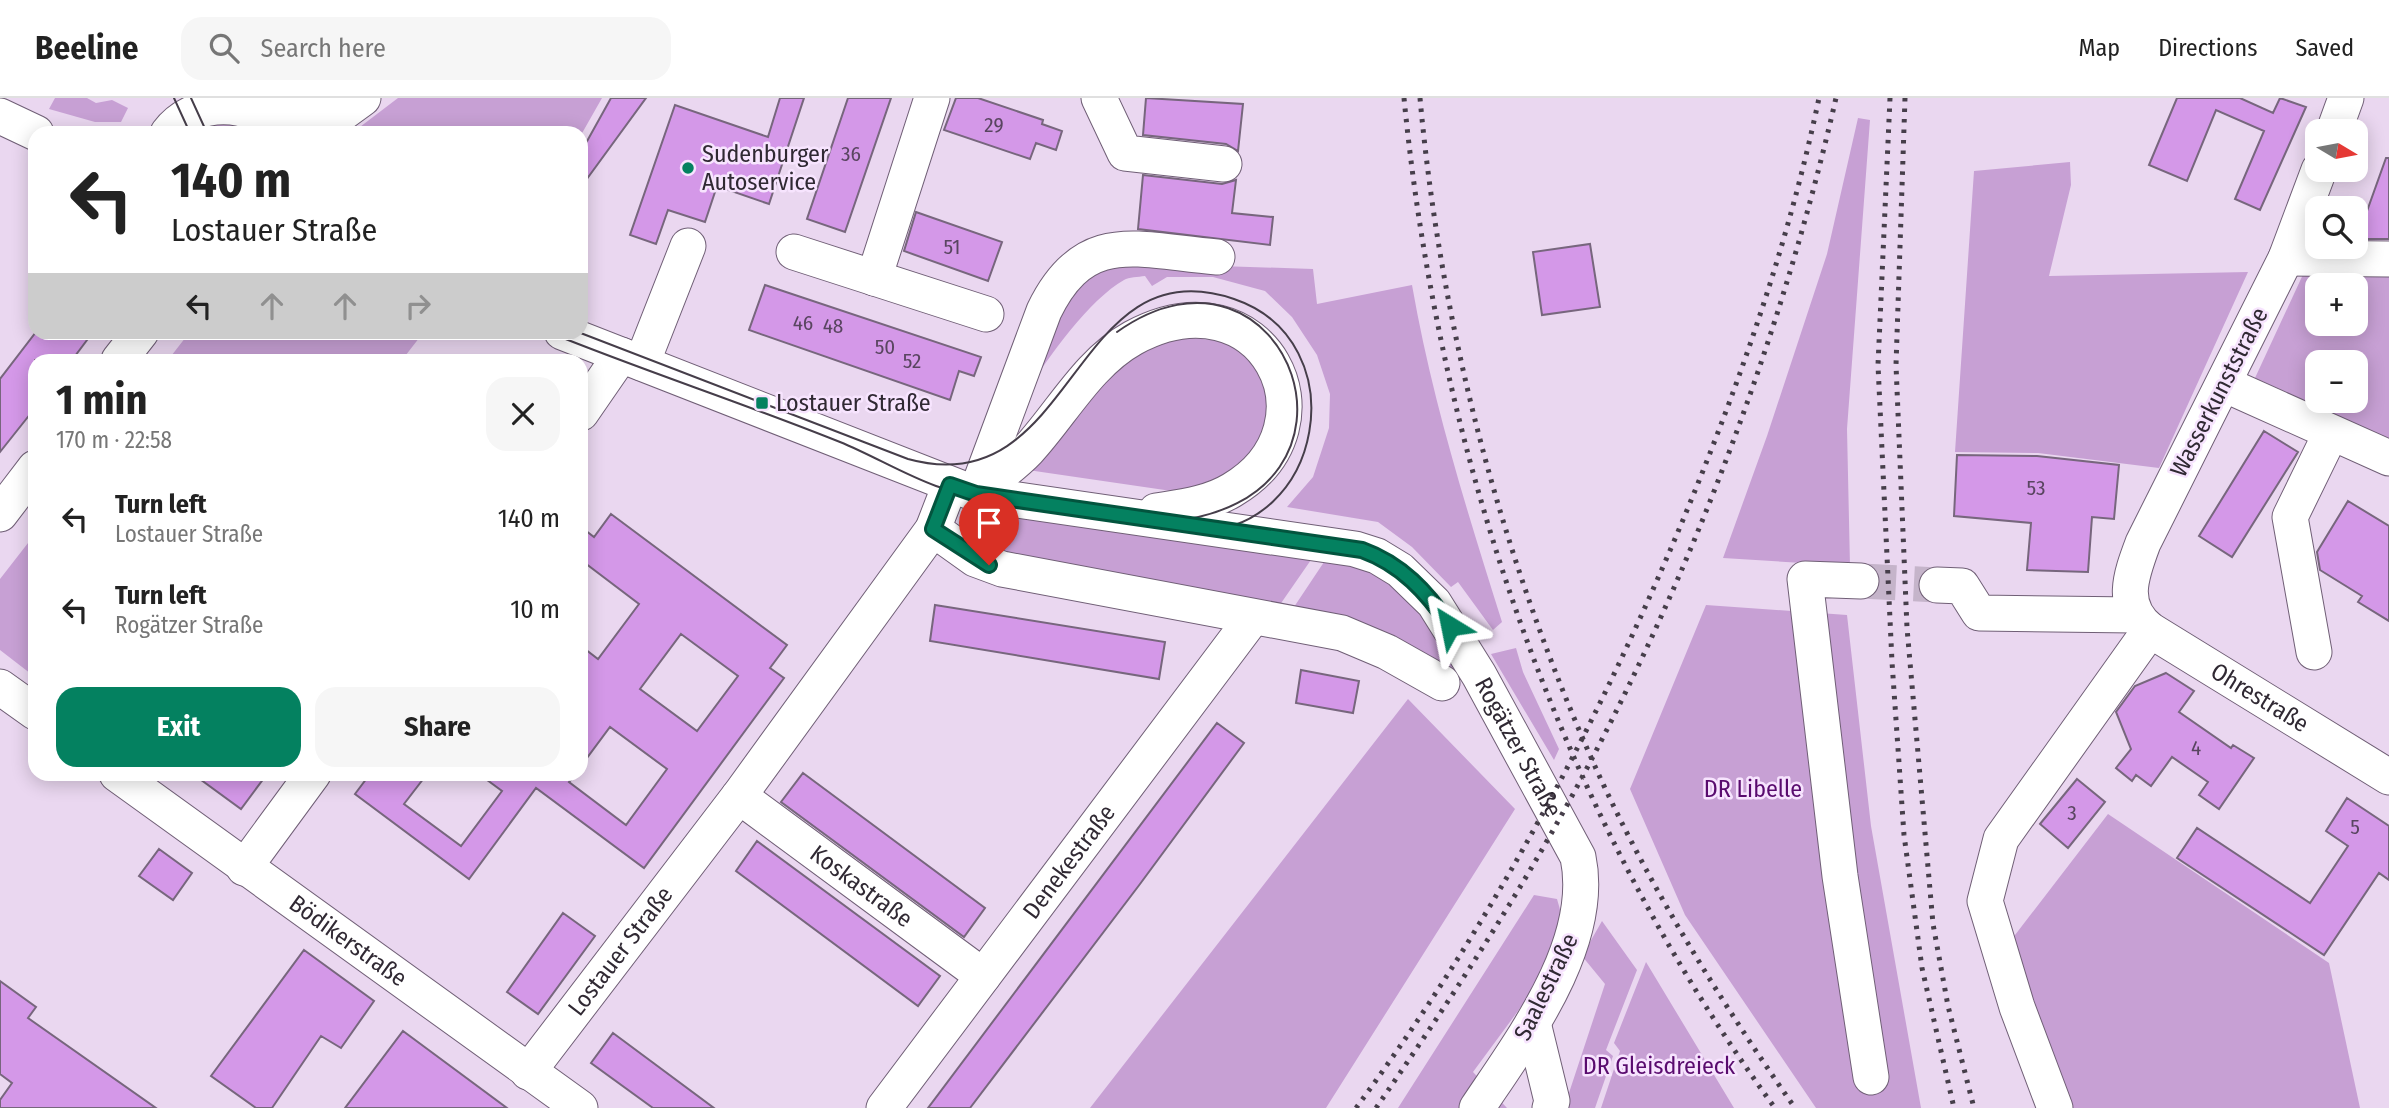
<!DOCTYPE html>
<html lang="en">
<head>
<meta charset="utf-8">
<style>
	body { margin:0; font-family:"Fira Sans Condensed",sans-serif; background:#f6f6f6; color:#222; height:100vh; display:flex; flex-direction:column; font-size:26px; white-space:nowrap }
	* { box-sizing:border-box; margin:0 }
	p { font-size:23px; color:#767676 }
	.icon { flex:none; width:38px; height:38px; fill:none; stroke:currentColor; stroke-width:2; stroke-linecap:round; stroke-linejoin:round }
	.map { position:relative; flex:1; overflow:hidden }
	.drawer { position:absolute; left:28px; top:256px; width:560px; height:427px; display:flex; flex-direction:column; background:#fff; border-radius:21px; box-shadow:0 4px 18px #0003 }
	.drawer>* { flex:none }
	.top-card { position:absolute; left:28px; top:28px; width:560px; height:214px; border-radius:21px; box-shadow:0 4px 18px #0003; background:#fff; color:#222; overflow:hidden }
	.needle { width:46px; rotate:100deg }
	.fabs { position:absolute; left:2305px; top:21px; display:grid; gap:14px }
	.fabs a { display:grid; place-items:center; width:63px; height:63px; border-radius:14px; background:#fff; box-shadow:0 4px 18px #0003; font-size:35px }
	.pin { position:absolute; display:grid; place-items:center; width:60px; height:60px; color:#fff; margin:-72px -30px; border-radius:50% 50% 50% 0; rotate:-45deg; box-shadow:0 0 7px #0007 }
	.pin .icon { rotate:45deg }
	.me { position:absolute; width:77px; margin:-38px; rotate:325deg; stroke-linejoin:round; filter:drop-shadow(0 0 5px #0008) }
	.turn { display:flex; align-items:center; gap:24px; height:147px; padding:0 28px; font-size:32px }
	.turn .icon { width:91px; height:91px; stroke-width:2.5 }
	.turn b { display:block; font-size:49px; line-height:60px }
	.lanes { display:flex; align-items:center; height:66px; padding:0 28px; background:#0003; justify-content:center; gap:35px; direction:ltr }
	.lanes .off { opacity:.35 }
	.round { display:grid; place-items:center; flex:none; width:74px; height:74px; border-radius:21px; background:#f6f6f6 }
	.summary { display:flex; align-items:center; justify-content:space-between; height:119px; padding:0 28px }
	h1 { font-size:42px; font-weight:700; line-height:52px }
	.action { display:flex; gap:14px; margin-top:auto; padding:14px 28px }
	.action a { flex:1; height:80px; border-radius:21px; background:#048160; color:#fff; font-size:28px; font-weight:700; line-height:80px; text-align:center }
	.action a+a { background:#f6f6f6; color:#222 }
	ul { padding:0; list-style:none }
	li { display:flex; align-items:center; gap:21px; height:91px; padding:0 28px }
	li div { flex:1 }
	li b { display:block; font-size:26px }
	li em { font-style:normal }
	header { display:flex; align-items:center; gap:42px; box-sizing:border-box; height:98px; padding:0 35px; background:#fff; border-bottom:2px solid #e0e0e0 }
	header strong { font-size:33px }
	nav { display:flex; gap:38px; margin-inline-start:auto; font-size:24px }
	.search { width:490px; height:63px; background:#f6f6f6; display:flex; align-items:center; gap:18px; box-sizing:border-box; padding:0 24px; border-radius:21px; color:#767676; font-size:26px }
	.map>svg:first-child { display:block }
	.green { fill:#c7a0d4; fill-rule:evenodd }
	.building { fill:#d498e8; stroke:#77667d; stroke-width:2; fill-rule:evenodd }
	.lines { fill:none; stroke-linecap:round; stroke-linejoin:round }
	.minor-tunnel { stroke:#c5b4ca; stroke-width:35; stroke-dasharray:35 18; stroke-linecap:butt }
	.minor-casing { stroke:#705f76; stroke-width:37 }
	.minor { stroke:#fff; stroke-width:35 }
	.tram { stroke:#463e4a; stroke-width:2 }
	.rail { stroke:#463e4a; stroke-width:5; stroke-dasharray:3.5 7; stroke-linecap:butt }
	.route-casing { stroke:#03543e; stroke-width:18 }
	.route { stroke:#048160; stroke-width:12 }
	.poi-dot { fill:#048160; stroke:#f7e4fe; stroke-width:2.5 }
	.labels { text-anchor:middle; stroke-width:5; stroke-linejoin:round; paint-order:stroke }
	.number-label { font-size:21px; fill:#594560 }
	.poi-label { font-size:24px; fill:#302933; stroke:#f7e4fe; text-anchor:start }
	.street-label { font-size:24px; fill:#302933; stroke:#f7e4fe }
	.park-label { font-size:24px; fill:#590b6e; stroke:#f7e4fe }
</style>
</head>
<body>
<header>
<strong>Beeline</strong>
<div class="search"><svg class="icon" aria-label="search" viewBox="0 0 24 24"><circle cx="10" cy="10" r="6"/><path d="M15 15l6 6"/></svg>Search here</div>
<nav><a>Map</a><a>Directions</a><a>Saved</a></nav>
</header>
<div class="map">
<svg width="2389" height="1010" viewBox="0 0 2389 1010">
	<rect width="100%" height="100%" fill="#ead7f0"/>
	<!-- green -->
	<path class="green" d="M 55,0 L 87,0 L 96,5 L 112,2 L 128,10 L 121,24 L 95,24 L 49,11 Z
		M 398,0 L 602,0 L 581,37 L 352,35 Z
		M 213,15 L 262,35 L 181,35 Z
		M 1858,20 L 1870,22 L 1847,331 L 1850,468 L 1723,460 L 1767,338 L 1827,156 Z
		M 2070,64 L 2071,87 L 2049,178 L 2248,174 L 2159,370 L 2038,355 L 1955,354 L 1974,73 Z
		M 1100,164 L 1313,171 L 1317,206 L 1412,187 C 1432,302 1467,413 1502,524 L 1493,532 L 1458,484 L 1451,489 L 1412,449 L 1378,424 L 1287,409 L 1313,379 L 1329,330 L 1330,296 L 1317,257 L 1292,219 L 1265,193 L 1213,179 L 1167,179 L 1152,188 L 1145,178 C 1138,179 1129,179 1124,182 C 1090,201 1048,259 1028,292 L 1046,231 Z
		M 2306,170 L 2389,170 L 2389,341 L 2255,280 ZM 2317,187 L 2356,187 L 2356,226 L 2317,226 ZM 2317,264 L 2356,264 L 2356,303 L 2317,303 Z
		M 189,235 L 421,234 L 423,235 L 402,262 L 168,262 Z
		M 1163,237 L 1241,245 L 1272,296 L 1257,357 L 1192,396 L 1021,371 L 1101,280 Z
		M 981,410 L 1313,459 L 1277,511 L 1004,461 L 964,433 L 967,413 Z
		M 35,436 L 35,579 L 0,552 L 0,481 Z
		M 1326,461 C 1405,478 1418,511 1459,575 L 1454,578 L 1294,509 Z
		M 1706,507 L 1847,517 L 1871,728 L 1921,1010 L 1816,1010 L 1685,817 L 1630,691 Z
		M 1516,550 L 1523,574 L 1559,651 L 1554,662 L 1491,556 Z
		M 1408,601 L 1515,711 L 1326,1010 L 1090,1010 Z
		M 2108,716 L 2329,865 L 2360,1010 L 2047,1010 L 1992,867 Z
		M 1534,797 L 1557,801 L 1565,829 L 1546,875 L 1473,974 L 1507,1010 L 1398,1010 Z
		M 1602,823 L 1637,872 L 1606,952 L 1613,958 L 1595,1010 L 1564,1010 L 1605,886 L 1582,858 Z
		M 1646,864 L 1734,1010 L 1601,1010 L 1620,953 L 1614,945 Z"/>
	<!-- building -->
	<path class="building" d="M 611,0 L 646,0 L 581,89 L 581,54 Z
		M 780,0 L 804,0 L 769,106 L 717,88 L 705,124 L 668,112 L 656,146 L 630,137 L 675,7 L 768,39 Z
		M 848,0 L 891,0 L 845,134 L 807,121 Z
		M 956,0 L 978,0 L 1043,22 L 1042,26 L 1062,33 L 1056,52 L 1036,45 L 1030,61 L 944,32 Z
		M 1146,0 L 1243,6 L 1238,53 L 1226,46 L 1143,37 Z
		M 2177,0 L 2240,0 L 2273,15 L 2280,0 L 2306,9 L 2260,112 L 2235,101 L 2264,33 L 2216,12 L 2187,83 L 2149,67 Z
		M 2386,60 L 2389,60 L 2389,141 L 2357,141 Z
		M 1143,77 L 1222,86 L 1236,82 L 1232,115 L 1273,119 L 1270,147 L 1138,131 Z
		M 916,114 L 1002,144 L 988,183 L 904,153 Z
		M 1590,146 L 1600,209 L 1542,217 L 1533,154 Z
		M 765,187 L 981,259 L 974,278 L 959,273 L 950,302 L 749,232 Z
		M 36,234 L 93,234 L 72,262 L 35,262 L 35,310 L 0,354 L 0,281 Z
		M 2264,333 L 2298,354 L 2232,459 L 2199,438 Z
		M 1957,357 L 2037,358 L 2119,367 L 2114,421 L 2092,419 L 2088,474 L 2027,472 L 2031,425 L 1954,418 Z
		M 2348,403 L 2389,428 L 2389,523 L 2358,504 L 2362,498 L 2320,472 L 2317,454 Z
		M 611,416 L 787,547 L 770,570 L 784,580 L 644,770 L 536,690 L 469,781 L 355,696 L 370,676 L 427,676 L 404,706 L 461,748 L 502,693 L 479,676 L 576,676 L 569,684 L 626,727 L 667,671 L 610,629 L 581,668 L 581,548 L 598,561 L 639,506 L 581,462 L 581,429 L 594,439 ZM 681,536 L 738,578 L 697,633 L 640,591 Z
		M 935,507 L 1165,544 L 1159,581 L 930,543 Z
		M 1301,572 L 1359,583 L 1353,615 L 1296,605 Z
		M 2166,575 L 2194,593 L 2179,614 L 2231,650 L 2233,647 L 2254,660 L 2219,711 L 2199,697 L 2208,684 L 2172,659 L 2151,688 L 2136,677 L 2132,683 L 2116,670 L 2131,651 L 2116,614 L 2135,588 Z
		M 1217,625 L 1244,645 L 1140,786 L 970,1010 L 928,1010 Z
		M 803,675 L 985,810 L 964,839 L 781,704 Z
		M 193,676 L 267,676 L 241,711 Z
		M 2077,681 L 2105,704 L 2068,750 L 2040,726 Z
		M 2347,700 L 2389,728 L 2389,782 L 2379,775 L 2324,857 L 2177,760 L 2197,730 L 2310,805 L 2348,748 L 2326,733 Z
		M 757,743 L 940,878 L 918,908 L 736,773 Z
		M 159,751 L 192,775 L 173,802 L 139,778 Z
		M 563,815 L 595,838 L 538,916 L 507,894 Z
		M 304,852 L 374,903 L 341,950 L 321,938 L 272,1010 L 256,1010 L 211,978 Z
		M 0,883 L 36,909 L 28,920 L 156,1010 L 0,1010 L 0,1002 L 12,985 L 0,976 Z
		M 403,933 L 507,1010 L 345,1010 Z
		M 613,935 L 714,1010 L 653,1010 L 591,965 Z"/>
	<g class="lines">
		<!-- minor-tunnel -->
		<path class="minor-tunnel" d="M 1861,483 L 1937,487"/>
		<defs>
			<g id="minor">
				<path d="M 1099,0 L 1125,55 L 1224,66"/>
				<path d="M 264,16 L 291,15 L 335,0"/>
				<path d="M 0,18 L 36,35"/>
				<path d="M 2334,33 L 2346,0"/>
				<path d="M 168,35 C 194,0 253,0 279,35"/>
				<path d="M 315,35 L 363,0"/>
				<path id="s1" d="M 2319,72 L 2286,160 L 2143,445 C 2131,477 2119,508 2150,532 L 2389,679"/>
				<path d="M 794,154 L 986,216"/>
				<path d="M 2286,160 L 2389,161"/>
				<path d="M 874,180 L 932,0"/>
				<path id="s2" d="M 562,234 L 976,396 L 1355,451 L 1377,458 L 1400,472 L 1434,505 L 1479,577 L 1578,759 C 1596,845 1523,941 1477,1010"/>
				<path d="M 119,262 L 141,234"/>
				<path d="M 642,265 L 688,148"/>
				<path d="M 2224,286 L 2389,360"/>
				<path d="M 581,315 L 621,257"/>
				<path d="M 977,393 L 1044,213 C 1085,128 1139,153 1217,159"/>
				<path d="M 976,396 C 993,381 1013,368 1028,352 C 1062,315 1088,265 1133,240 C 1263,170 1342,327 1232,392 C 1209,406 1181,409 1156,413"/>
				<path d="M 0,416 L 35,370"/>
				<path d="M 933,431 L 975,461 L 1002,471 L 1342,535 L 1387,554 L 1442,585"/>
				<path d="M 1861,483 L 1805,481 L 1840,778 L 1871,979"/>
				<path d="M 1937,487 L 1962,488 L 1979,515 L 2134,517"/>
				<path d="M 2314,554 L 2290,419 L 2331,335"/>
				<path d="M 0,589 L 35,614"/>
				<path id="s3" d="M 117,676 L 580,1010"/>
				<path id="s4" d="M 739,698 L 983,878"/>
				<path d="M 244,770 L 313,676"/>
				<path d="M 1533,925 L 1552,1003 L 1550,1010"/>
				<path id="s5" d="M 528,974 L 739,698 L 933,431 L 950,387"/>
				<path id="s6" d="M 884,1010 L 1253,519"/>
				<path d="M 2055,1010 L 2017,909 L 1985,803 L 2001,741 L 2150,532"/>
			</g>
		</defs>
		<!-- minor casing -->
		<use href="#minor" class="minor-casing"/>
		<!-- minor -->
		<use href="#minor" class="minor"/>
		<!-- tram -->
		<path class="tram" d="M 174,0 L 190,35
			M 191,0 L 207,35
			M 548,234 C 644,273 743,305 840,344 C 872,357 903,376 936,388 C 987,406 1043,411 1096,419 C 1128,424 1162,432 1194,433 C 1324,436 1358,243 1234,201 C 1070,145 1077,408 908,361 L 578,234
			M 1117,234 C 1286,114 1397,404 1166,424"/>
		<!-- rail -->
		<path class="rail" d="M 1404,0 C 1439,359 1561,718 1775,1010
			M 1420,0 C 1441,231 1502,463 1598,675 C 1652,793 1721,904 1795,1010
			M 1890,0 L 1878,267 L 1892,564 L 1904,737 L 1922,870 L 1954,1010
			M 1905,0 L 1896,267 L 1907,530 L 1933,826 L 1948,908 L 1974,1010
			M 1356,1010 C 1491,827 1598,626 1685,417 C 1741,282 1789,143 1819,0
			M 1376,1010 C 1429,933 1481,855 1529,774 C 1669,536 1774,270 1836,0"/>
	</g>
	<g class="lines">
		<defs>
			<path id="route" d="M 989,467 L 933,431 L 950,387 L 976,396 L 1362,452 C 1401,466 1427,494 1450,528"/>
		</defs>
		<!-- route casing -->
		<use href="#route" class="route-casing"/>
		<!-- route -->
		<use href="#route" class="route"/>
	</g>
	<!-- markers -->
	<g class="poi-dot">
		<circle cx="688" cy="70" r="7"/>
		<rect x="755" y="298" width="14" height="14" rx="3.5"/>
	</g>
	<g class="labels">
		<!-- number labels -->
		<g class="number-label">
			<text x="994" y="34">29</text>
			<text x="851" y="63">36</text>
			<text x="952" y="156">51</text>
			<text x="803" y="232">46</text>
			<text x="833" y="235">48</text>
			<text x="885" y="256">50</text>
			<text x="912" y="270">52</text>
			<text x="2036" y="397">53</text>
			<text x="2196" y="657">4</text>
			<text x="2072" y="722">3</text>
			<text x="2355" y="736">5</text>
		</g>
		<!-- poi labels -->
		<g class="poi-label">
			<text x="702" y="64">Sudenburger<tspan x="702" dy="28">Autoservice</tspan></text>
			<text x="776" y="313">Lostauer Straße</text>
		</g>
		<!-- street labels -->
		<g class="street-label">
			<text transform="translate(2219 294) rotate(-63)" y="8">Wasserkunststraße</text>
			<text dy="8" stroke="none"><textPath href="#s1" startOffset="637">Ohrestraße</textPath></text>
			<text dy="8" stroke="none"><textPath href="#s2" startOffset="1092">Rogätzer Straße</textPath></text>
			<text dy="8" stroke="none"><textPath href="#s6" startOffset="308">Denekestraße</textPath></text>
			<text dy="8" stroke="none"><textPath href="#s4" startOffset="152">Koskastraße</textPath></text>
			<text dy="8" stroke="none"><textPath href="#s3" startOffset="285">Bödikerstraße</textPath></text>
			<text dy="8" stroke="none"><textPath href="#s5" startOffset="152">Lostauer Straße</textPath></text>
			<text transform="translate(1546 889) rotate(-64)" y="8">Saalestraße</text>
		</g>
		<!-- park labels -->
		<g class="park-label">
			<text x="1753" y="699">DR Libelle</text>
			<text x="1659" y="976">DR Gleisdreieck</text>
		</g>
	</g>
</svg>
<div class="fabs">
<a><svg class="needle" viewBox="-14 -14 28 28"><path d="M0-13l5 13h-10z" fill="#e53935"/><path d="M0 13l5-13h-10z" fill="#767676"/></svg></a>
<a><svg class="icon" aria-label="search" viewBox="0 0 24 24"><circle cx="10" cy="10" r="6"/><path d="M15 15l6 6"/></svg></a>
<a>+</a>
<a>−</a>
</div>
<div class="pin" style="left:989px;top:467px;background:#d93025"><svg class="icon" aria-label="arrive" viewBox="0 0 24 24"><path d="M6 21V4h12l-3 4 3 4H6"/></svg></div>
<svg class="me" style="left:1450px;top:528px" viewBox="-20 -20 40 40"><path d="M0-17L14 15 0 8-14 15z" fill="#048160" stroke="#fff" stroke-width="4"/></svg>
<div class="top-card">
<div class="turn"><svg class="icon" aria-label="left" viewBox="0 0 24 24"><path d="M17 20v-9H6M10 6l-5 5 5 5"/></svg><div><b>140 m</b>Lostauer Straße</div></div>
<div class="lanes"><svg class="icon" aria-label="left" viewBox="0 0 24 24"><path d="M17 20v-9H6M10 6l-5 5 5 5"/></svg><svg class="icon off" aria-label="ahead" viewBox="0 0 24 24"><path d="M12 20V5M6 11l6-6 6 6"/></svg><svg class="icon off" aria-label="ahead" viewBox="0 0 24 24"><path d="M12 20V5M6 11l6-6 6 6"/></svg><svg class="icon off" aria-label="right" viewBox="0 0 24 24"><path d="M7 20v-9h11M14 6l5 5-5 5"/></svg></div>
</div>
<section class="drawer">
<div class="summary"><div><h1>1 min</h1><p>170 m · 22:58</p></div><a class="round"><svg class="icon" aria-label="close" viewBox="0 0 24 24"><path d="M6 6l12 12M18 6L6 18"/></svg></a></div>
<ul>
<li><svg class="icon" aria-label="left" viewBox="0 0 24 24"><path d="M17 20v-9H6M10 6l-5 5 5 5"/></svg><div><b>Turn left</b><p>Lostauer Straße</p></div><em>140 m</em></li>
<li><svg class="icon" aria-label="left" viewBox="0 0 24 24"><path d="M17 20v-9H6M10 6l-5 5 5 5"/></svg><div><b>Turn left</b><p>Rogätzer Straße</p></div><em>10 m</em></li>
</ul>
<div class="action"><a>Exit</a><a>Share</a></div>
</section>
</div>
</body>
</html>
